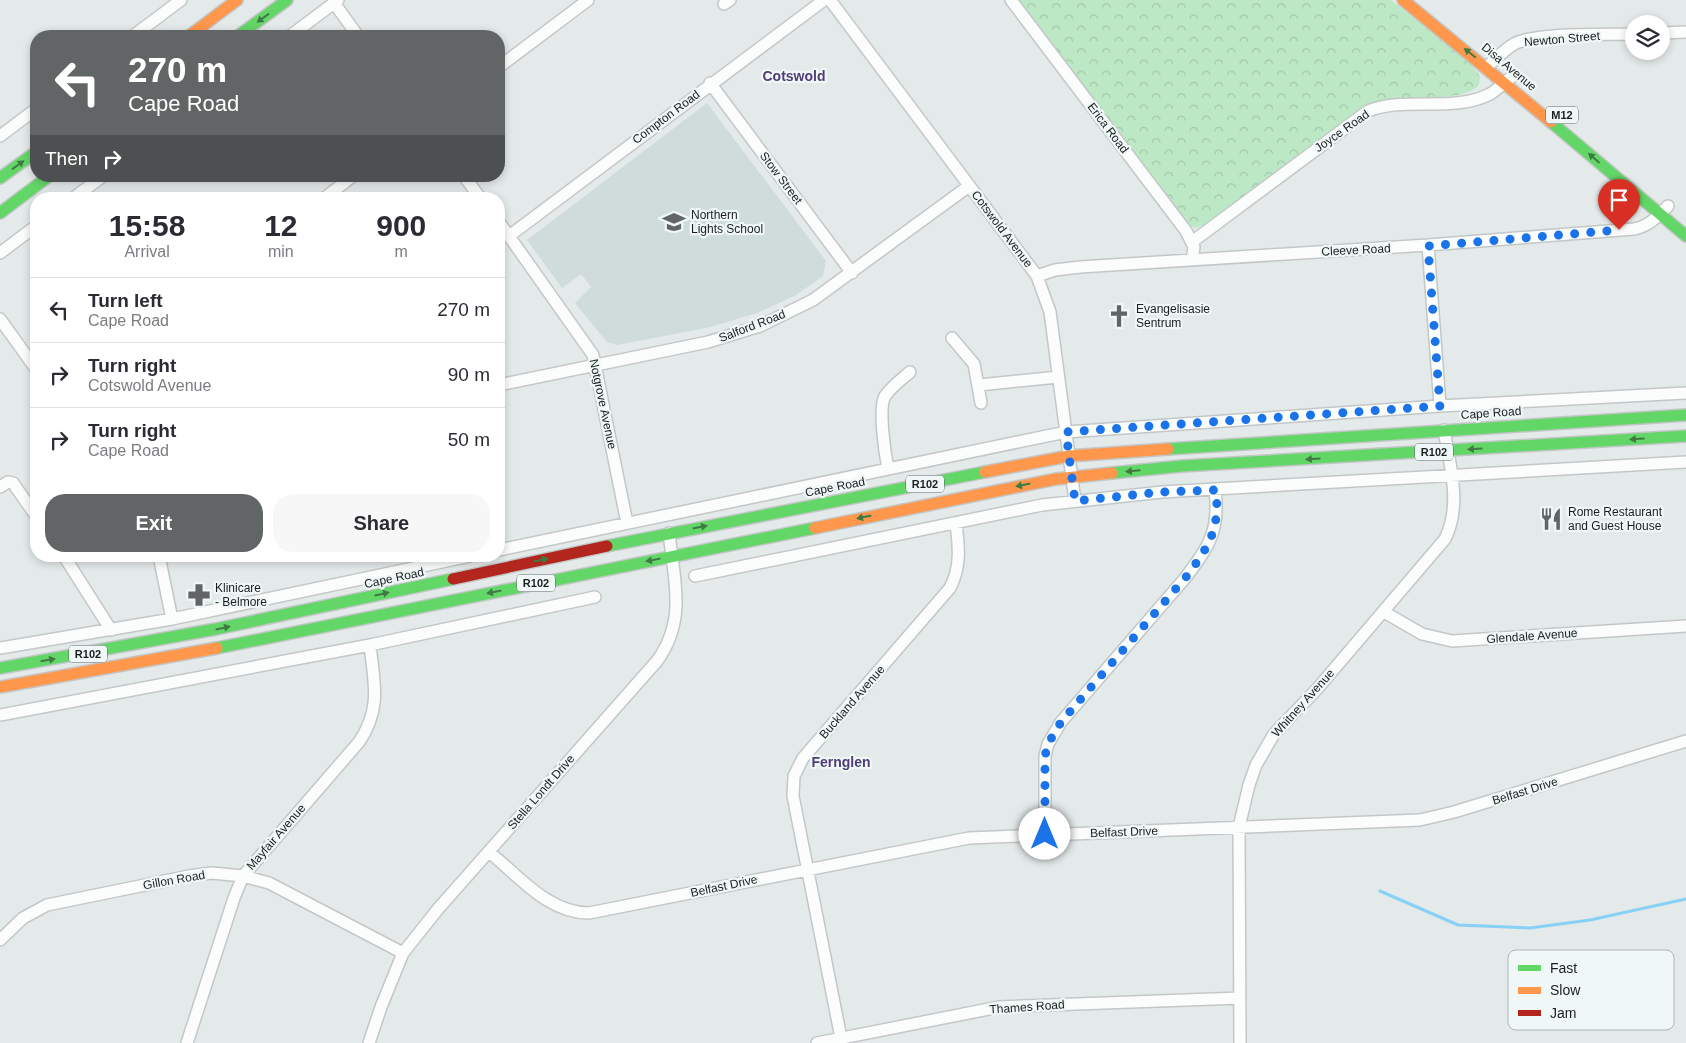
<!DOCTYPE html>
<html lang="en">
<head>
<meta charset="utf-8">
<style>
	body { margin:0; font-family:Arial,sans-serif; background:#f7f7f7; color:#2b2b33; height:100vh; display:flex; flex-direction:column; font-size:19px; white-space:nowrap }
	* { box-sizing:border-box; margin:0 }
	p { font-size:16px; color:#7c7c81 }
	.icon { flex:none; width:28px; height:28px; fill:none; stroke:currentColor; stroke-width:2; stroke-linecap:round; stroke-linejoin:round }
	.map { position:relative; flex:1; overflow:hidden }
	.side { position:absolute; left:30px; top:192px; width:475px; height:370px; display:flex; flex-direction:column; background:#fff; border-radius:20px; box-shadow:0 2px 8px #0003 }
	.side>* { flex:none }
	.banner { position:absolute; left:30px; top:30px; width:475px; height:152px; border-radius:20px; box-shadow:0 2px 8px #0003; background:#616565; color:#fff; overflow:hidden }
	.fabs { position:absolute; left:1625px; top:15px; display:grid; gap:10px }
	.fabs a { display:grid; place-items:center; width:45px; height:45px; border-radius:50%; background:#fff; box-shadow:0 2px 8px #0003; font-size:25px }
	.pin { position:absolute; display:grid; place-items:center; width:42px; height:42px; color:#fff; margin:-51px -21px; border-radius:50% 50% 50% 0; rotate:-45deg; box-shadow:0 0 5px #0007 }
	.pin .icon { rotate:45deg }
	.me { position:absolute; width:55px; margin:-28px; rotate:0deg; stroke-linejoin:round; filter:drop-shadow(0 0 4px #0008) }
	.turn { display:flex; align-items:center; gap:18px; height:105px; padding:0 15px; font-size:22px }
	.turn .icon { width:65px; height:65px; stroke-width:2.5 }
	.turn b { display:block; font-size:35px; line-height:42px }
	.then { display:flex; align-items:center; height:48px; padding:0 15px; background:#0003; gap:10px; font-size:19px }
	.eta { display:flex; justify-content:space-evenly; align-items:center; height:85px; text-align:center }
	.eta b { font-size:30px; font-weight:800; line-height:35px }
	.button { display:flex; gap:10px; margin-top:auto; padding:10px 15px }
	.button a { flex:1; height:58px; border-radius:20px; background:#616565; color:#fff; font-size:20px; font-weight:800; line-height:58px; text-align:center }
	.button a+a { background:#f7f7f7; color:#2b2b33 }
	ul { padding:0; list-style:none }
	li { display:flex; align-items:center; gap:15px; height:65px; padding:0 15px; border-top:1px solid #e1e1e2 }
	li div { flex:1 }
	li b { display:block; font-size:19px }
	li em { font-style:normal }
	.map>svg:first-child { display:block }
	.built { fill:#d0dcdc }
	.park { fill:url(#park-crowns) }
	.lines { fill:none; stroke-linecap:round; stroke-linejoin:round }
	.stream { stroke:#87d1f7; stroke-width:3 }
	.street-casing { stroke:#c3c7c7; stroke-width:14 }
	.fast-casing { stroke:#c3c6c6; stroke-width:14 }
	.slow-casing { stroke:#c3c6c6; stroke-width:14 }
	.jam-casing { stroke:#c3c6c6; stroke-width:14 }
	.street { stroke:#fbfcfc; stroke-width:11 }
	.fast { stroke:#63d668; stroke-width:11 }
	.slow { stroke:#ff974d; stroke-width:11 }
	.jam { stroke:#b3261e; stroke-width:11 }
	.oneway { fill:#3f7a43 }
	.route { stroke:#1a73e8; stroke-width:9; stroke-dasharray:0 16.2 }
	.labels { text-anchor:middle; stroke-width:4.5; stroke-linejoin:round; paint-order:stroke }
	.shield { fill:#eff8f7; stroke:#5b5f5f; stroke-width:1 }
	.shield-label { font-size:11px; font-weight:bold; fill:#1b1e1e }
	.street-label { font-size:12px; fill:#1b1e1e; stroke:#eff8f7 }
	.poi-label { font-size:12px; fill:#1b1e1e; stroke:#eff8f7; text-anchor:start }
	.neighbourhood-label { font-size:14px; font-weight:bold; fill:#523c78; stroke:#eff8f7 }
	.key { fill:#eff8f7; stroke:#afb7b6; stroke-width:1 }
	.key-label { font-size:14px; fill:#1b1e1e }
</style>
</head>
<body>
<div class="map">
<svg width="1686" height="1043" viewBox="0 0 1686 1043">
	<defs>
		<pattern id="park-crowns" width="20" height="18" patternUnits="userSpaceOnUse" patternTransform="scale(1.25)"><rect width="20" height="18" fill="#bde8c5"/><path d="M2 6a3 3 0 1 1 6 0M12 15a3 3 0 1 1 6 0" fill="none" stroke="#a2c7a9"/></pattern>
	</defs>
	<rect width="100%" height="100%" fill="#e4e9e9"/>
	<!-- built -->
	<path class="built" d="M 707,103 L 826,261 L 823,276 L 796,295 L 760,312 L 711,327 L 617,345 L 607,342 L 575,303 L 591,287 L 581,274 L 562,288 L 527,240 Z"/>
	<!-- park -->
	<path class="park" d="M 1018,0 L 1391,0 L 1471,64 L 1480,76 L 1479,85 C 1460,105 1394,93 1365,107 L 1204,225 L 1195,228 L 1185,222 Z"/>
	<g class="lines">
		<!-- stream -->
		<path class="stream" d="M 1380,891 L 1458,925 L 1530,928 L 1590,920 L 1686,899"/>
		<defs>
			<path id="street" d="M 830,0 L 1037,276 L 1050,312 L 1075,501
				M 1011,0 L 1186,231 L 1194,247 L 1192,260
				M 334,3 L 358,36
				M 724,4 L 730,0
				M 1661,33 L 1686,32
				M 133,36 L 181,0
				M 290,36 L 338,0
				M 499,67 L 588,0
				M 1487,67 C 1495,59 1504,50 1514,44 C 1536,32 1606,35 1634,34
				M 710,83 L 852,273
				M 0,136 L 36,109
				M 464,176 L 481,199
				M 72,199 L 103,176
				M 323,199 L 353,176
				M 499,222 L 593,355 L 627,523
				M 509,236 L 824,0
				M 1192,242 L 1368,111 C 1406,96 1453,113 1490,94 C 1498,89 1506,81 1514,75
				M 1428,245 L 1440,406
				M 0,253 L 36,226
				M 1037,276 L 1055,270 L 1080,267 L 1428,245 L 1634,229 C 1649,226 1657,217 1668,206
				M 0,319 L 36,369
				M 952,338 L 974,364 L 981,403
				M 499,385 L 708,342 L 760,326 L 813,300 L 969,186
				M 979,385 L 1058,377
				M 888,469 C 885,454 878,408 885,396 C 891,387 902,379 910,372
				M 0,487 L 8,482 L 13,483 L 36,516
				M 499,550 L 1066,432 L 1440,406 L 1686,393
				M 64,556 L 111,630
				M 159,556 L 172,619
				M 695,576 L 1042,505 L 1162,492 L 1686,462
				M 1384,612 L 1422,634 L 1452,641 L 1686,626
				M 0,648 L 172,619 L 470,556
				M 0,715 L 370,645 L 595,597
				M 1045,835 L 1045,756 L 1048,744 L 1061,722 L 1186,577 C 1209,546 1220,531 1215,490
				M 489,852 C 519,876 548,913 589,913 L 969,838 L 1420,820 L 1454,812 L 1686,741
				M 0,940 L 23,918 L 47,905 L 189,876 L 212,873 L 243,876 L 269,883 L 403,953
				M 187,1043 L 234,898 L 243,876 L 359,742 C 382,708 374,683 370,645
				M 369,1043 L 381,1007 L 403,953 L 438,909 L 657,661 C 687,620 674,580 669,533
				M 817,1043 L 999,1007 L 1240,998
				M 842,1043 L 793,796 L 794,776 L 803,758 L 950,588 C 961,567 959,547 956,524
				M 1240,1043 L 1239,827 L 1249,785 L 1256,765 L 1274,734 L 1317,689 L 1445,539 C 1462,505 1450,466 1444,430"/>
			<path id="fast" d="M 238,36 L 287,0
				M 1551,122 L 1686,236
				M 0,178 L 36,152
				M 0,213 L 49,176
				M 1168,449 L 1686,415
				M 1112,473 L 1182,466 L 1686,436
				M 607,546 L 985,472
				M 217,648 L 815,528
				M 0,668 L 216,629 L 453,579"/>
			<path id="slow" d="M 1403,0 L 1551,122
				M 189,36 L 237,0
				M 985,472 L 1069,456 L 1168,449
				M 815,528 L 1056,479 L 1112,473
				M 0,687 L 217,648"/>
			<path id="jam" d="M 453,579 L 607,546"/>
		</defs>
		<!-- street casing -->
		<use href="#street" class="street-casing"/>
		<!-- fast casing -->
		<use href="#fast" class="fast-casing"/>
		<!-- slow casing -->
		<use href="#slow" class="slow-casing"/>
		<!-- jam casing -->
		<use href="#jam" class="jam-casing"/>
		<!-- street -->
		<use href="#street" class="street"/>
		<!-- fast -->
		<use href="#fast" class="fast"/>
		<!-- slow -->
		<use href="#slow" class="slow"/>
		<!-- jam -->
		<use href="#jam" class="jam"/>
	</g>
	<!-- one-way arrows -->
	<defs><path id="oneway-solid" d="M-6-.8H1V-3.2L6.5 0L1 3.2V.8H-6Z" transform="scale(1.25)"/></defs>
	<g class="oneway">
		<use href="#oneway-solid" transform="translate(263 18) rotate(144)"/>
		<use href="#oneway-solid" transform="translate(1470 53) rotate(-141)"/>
		<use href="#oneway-solid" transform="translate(1594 158) rotate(-139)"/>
		<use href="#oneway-solid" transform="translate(18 165) rotate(-36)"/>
		<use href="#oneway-solid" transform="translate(1637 439) rotate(176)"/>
		<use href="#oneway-solid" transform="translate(1475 449) rotate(176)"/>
		<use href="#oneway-solid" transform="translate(1313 459) rotate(176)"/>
		<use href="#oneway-solid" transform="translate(1133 471) rotate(175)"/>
		<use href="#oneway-solid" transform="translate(1023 485) rotate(169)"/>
		<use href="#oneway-solid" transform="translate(864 517) rotate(168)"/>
		<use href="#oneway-solid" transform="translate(700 527) rotate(-11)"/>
		<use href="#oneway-solid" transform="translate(541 560) rotate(-12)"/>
		<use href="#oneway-solid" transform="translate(653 560) rotate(169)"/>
		<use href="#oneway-solid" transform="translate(494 592) rotate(169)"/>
		<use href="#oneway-solid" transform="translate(382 594) rotate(-12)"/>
		<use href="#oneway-solid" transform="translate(223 628) rotate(-12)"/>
		<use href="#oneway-solid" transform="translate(48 660) rotate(-9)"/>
	</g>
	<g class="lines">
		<!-- route -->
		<path class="route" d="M 1045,834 L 1045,756 L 1048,744 L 1061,722 L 1186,577 C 1209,546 1220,530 1216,490 L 1162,492 L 1075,501 L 1066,432 L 1440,406 L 1428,246 L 1619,230"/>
	</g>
	<!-- icons -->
	<defs>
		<symbol id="school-bare" viewBox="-9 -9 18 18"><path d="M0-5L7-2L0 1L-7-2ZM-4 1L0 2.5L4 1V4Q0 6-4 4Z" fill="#616565" stroke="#eff8f7" stroke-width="2.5" paint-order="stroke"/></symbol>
		<symbol id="church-bare" viewBox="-9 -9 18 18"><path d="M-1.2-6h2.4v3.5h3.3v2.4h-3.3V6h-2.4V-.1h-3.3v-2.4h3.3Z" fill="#616565" stroke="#eff8f7" stroke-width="2.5" paint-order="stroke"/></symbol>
		<symbol id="restaurant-bare" viewBox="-9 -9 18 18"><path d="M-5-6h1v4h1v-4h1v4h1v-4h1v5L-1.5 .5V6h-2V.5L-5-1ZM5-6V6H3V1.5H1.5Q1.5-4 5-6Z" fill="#616565" stroke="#eff8f7" stroke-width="2.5" paint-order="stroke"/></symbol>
		<symbol id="pharmacy-bare" viewBox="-9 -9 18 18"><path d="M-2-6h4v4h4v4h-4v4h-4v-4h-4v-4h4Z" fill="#616565" stroke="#eff8f7" stroke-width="2.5" paint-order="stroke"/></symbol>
	</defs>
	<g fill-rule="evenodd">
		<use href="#school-bare" x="658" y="206" width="32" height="32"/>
		<use href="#church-bare" x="1103" y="300" width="32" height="32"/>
		<use href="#restaurant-bare" x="1535" y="503" width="32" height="32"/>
		<use href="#pharmacy-bare" x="183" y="579" width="32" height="32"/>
	</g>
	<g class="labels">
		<!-- shield labels -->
		<g class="shield">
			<rect x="1546" y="106.5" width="32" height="17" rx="4"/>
			<rect x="1415" y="443.5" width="38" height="17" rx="4"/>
			<rect x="906" y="475.5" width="38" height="17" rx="4"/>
			<rect x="517" y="574.5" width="38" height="17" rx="4"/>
			<rect x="69" y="645.5" width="38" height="17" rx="4"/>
		</g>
		<g class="shield-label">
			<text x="1562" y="119">M12</text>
			<text x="1434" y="456">R102</text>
			<text x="925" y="488">R102</text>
			<text x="536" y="587">R102</text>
			<text x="88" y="658">R102</text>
		</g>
		<!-- street labels -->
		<g class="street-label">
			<text transform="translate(1562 39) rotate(-5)" y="4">Newton Street</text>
			<text transform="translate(1509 67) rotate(40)" y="4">Disa Avenue</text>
			<text transform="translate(666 117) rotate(-37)" y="4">Compton Road</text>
			<text transform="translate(1108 128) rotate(53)" y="4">Erica Road</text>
			<text transform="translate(1342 131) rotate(-35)" y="4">Joyce Road</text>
			<text transform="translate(781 178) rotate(53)" y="4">Stow Street</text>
			<text transform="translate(1002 229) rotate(53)" y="4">Cotswold Avenue</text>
			<text transform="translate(1356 250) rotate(-3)" y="4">Cleeve Road</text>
			<text transform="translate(752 326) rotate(-21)" y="4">Salford Road</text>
			<text transform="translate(603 404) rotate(78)" y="4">Notgrove Avenue</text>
			<text transform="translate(1491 413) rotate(-4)" y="4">Cape Road</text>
			<text transform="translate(835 487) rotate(-11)" y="4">Cape Road</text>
			<text transform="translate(394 578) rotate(-12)" y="4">Cape Road</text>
			<text transform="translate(1532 636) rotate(-4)" y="4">Glendale Avenue</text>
			<text transform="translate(852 702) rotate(-49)" y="4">Buckland Avenue</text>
			<text transform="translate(1303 703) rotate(-48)" y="4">Whitney Avenue</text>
			<text transform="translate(1525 791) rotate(-17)" y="4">Belfast Drive</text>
			<text transform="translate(541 792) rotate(-49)" y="4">Stella Londt Drive</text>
			<text transform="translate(1124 832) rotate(-2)" y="4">Belfast Drive</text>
			<text transform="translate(276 837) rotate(-49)" y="4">Mayfair Avenue</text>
			<text transform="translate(174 880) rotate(-10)" y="4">Gillon Road</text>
			<text transform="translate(724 886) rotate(-12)" y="4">Belfast Drive</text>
			<text transform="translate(1027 1007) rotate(-4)" y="4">Thames Road</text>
		</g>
		<!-- poi labels -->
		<g class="poi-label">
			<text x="691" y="219">Northern<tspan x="691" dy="14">Lights School</tspan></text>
			<text x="1136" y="313">Evangelisasie<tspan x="1136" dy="14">Sentrum</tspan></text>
			<text x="1568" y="516">Rome Restaurant<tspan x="1568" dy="14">and Guest House</tspan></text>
			<text x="215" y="592">Klinicare<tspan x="215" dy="14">- Belmore</tspan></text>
		</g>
		<!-- neighbourhood labels -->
		<g class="neighbourhood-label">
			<text x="794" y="81">Cotswold</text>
			<text x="841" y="767">Fernglen</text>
		</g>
	</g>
	<!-- legend -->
	<rect x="1508" y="950" width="166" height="80" rx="8" class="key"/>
	<rect x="1518" y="965" width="23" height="6" fill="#63d668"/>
	<rect x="1518" y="987" width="23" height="7" fill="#ff974d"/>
	<rect x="1518" y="1010" width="23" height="6" fill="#b3261e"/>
	<g class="key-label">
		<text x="1550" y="973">Fast</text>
		<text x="1550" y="995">Slow</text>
		<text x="1550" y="1018">Jam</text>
	</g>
</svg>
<div class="fabs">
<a><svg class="icon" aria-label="layers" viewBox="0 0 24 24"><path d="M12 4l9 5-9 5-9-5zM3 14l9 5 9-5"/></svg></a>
</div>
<div class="pin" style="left:1619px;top:230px;background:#d93025"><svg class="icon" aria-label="arrive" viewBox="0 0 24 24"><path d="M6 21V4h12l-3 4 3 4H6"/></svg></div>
<svg class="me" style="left:1045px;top:834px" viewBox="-20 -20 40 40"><circle r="19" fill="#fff"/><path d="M0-13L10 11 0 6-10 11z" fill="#1a73e8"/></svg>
<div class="banner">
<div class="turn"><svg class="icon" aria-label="left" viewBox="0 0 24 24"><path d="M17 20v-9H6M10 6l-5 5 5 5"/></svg><div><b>270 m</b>Cape Road</div></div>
<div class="then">Then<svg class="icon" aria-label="right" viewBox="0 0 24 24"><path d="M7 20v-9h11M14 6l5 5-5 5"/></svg></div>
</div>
<section class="side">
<div class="eta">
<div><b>15:58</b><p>Arrival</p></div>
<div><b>12</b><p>min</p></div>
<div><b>900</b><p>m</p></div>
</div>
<ul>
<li><svg class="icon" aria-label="left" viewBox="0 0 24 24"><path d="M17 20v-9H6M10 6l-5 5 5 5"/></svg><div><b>Turn left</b><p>Cape Road</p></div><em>270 m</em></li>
<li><svg class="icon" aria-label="right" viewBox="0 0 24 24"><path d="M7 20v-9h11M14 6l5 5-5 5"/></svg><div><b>Turn right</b><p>Cotswold Avenue</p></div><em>90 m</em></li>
<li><svg class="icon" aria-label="right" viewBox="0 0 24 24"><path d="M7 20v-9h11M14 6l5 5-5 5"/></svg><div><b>Turn right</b><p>Cape Road</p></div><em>50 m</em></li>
</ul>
<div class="button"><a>Exit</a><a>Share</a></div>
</section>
</div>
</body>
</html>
